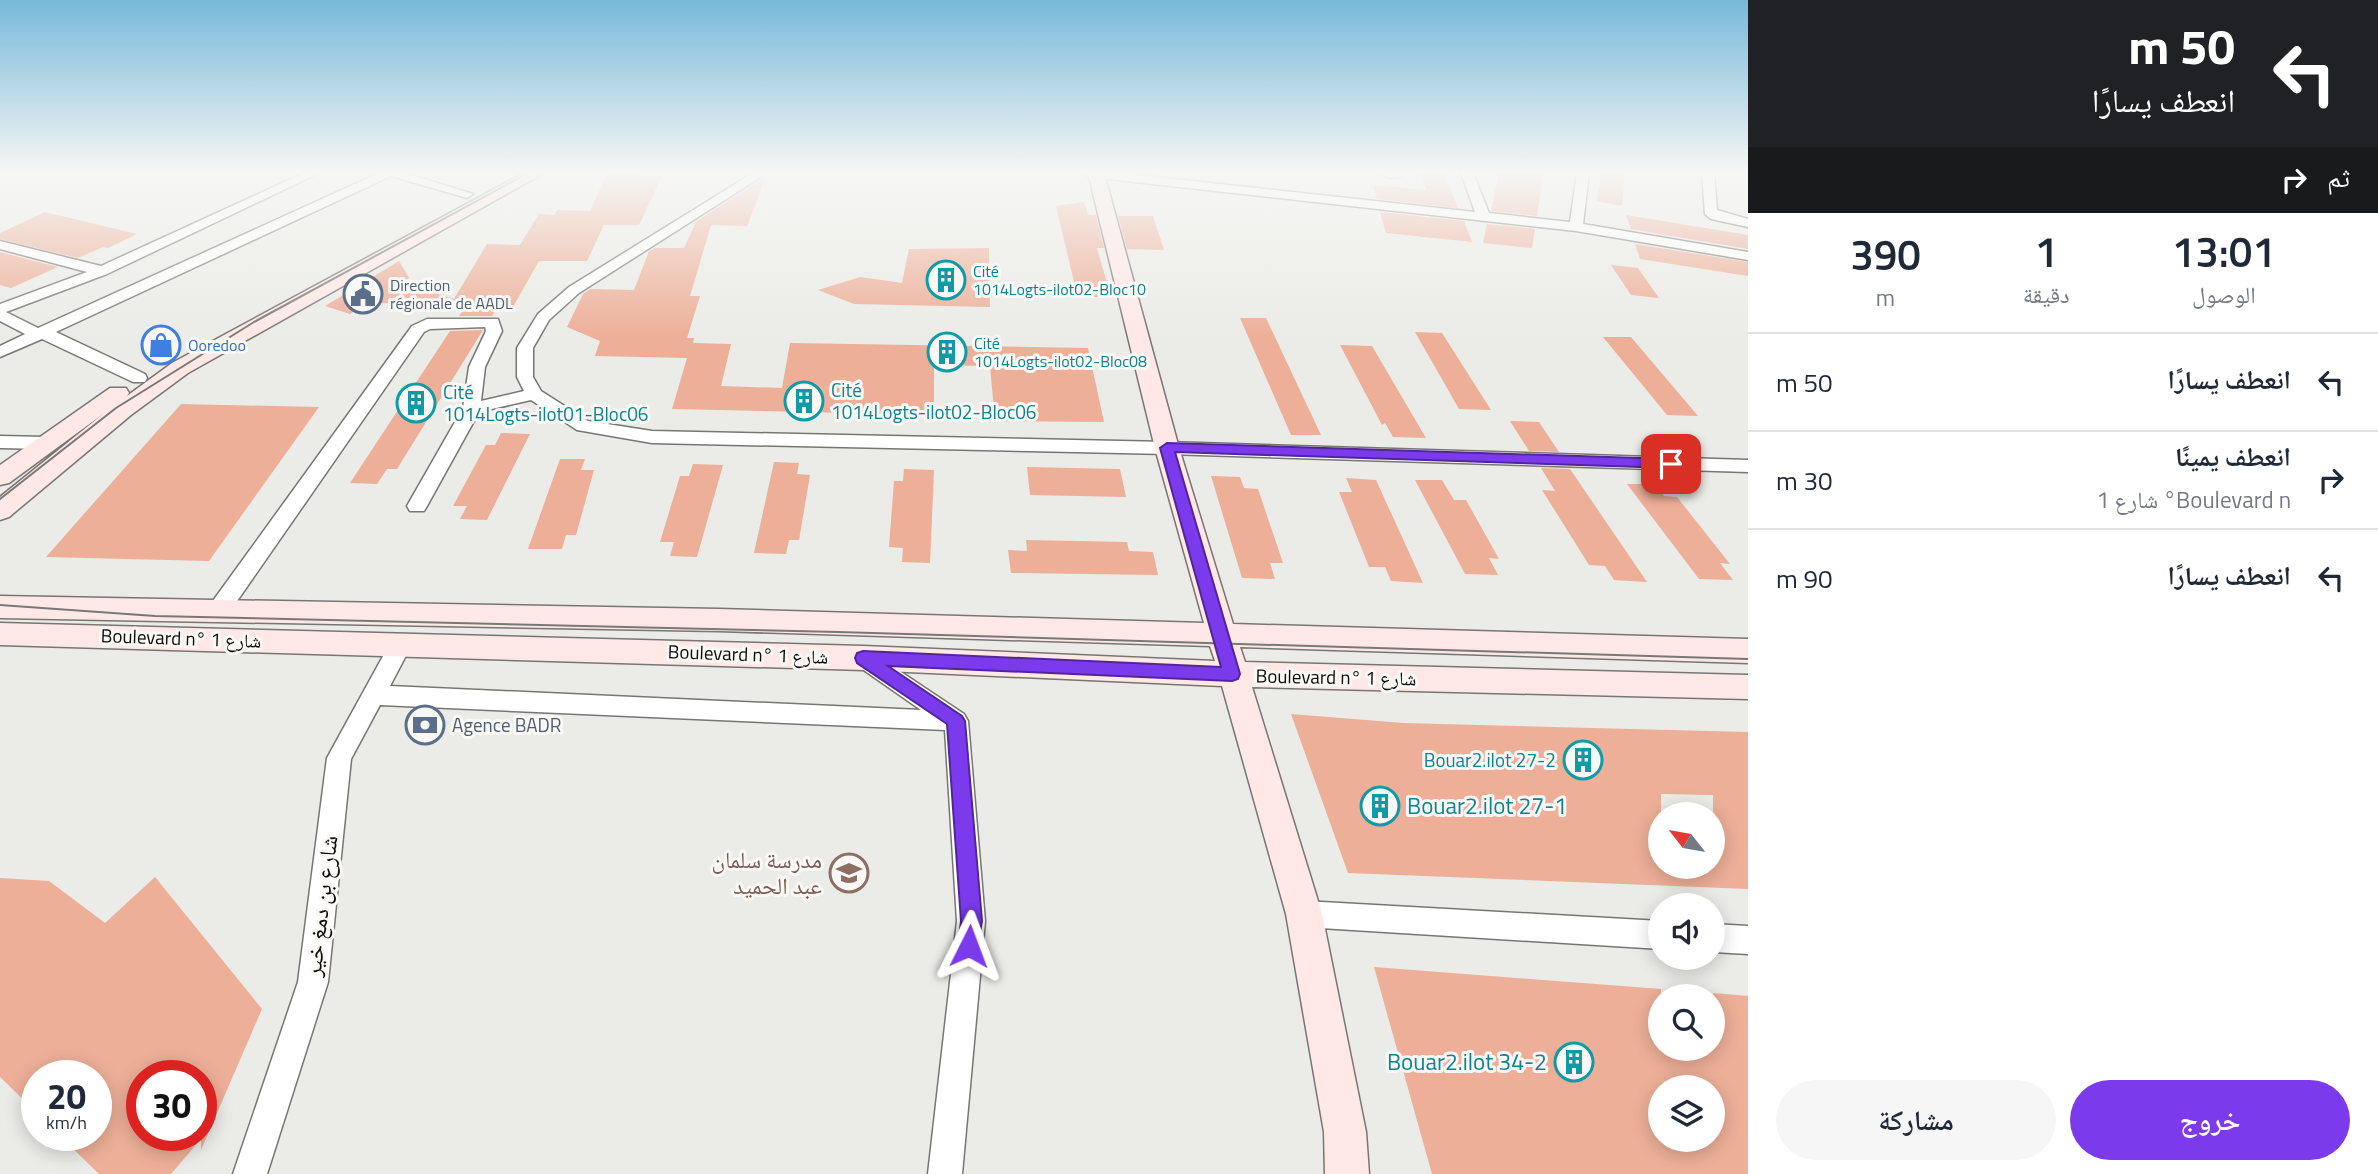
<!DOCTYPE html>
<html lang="ar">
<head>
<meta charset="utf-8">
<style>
	body { margin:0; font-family:"Titillium Web","Noto Naskh Arabic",sans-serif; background:#f6f6f7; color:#1f2937; direction:rtl; height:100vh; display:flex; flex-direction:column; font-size:26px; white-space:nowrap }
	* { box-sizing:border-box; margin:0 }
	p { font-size:23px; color:#747a83 }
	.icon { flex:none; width:38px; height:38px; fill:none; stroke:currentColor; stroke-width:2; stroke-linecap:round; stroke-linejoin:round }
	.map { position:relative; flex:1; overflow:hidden; direction:ltr }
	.drawer { display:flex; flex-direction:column; background:#fff; width:630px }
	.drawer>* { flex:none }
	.top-card { background:#202124; color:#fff; overflow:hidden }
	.needle { width:46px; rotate:301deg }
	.fabs { position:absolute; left:1648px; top:802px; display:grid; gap:14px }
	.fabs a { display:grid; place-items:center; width:77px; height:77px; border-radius:50%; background:#fff; box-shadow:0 4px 18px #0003; font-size:35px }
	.speed { position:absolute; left:21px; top:1060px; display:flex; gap:14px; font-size:35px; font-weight:700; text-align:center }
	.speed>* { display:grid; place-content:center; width:91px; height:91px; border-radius:50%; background:#fff; box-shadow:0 4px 18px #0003; line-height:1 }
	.speed small { font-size:18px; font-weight:400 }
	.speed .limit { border:10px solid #d22; background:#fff; color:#111 }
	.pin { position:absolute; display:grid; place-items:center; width:60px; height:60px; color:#fff; margin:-30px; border-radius:14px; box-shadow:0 4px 10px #0006 }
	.me { position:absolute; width:77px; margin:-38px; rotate:3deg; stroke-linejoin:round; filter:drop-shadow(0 0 5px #0008) }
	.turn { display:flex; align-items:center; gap:24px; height:147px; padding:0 28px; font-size:32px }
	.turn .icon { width:91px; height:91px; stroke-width:2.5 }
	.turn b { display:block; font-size:49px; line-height:60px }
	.then { display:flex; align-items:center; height:66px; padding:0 28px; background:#0003; gap:14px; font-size:26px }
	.eta { display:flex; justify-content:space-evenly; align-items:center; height:119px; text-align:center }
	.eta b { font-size:42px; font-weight:600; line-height:49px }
	.action { display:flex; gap:14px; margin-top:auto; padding:14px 28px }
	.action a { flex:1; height:80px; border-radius:42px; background:#7c3aed; color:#fff; font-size:28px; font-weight:600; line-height:80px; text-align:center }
	.action a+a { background:#f6f6f7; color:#1f2937 }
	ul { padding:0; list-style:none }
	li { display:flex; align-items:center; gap:21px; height:98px; padding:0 28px; border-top:2px solid #e0e1e3 }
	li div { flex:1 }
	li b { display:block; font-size:26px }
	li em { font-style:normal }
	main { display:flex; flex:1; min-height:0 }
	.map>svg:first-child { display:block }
	.building { fill:#edaf98; fill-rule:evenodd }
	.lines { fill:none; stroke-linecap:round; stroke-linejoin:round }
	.street-casing { stroke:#777673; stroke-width:3 }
	.secondary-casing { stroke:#777673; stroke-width:3 }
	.street { fill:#fff; fill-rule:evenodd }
	.secondary { fill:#ffe8e6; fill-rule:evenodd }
	.tram { stroke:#787876; stroke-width:2 }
	.route { fill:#7c3aed; stroke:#51269a; stroke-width:2 }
	.labels { text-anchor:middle; stroke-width:6; stroke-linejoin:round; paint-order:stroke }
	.far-culture-label { font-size:16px; fill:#0d838f; stroke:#f9f8f5; text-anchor:start }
	.far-service-label { font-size:16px; fill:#4e5e75; stroke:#f9f8f5; text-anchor:start }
	.far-shop-label { font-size:16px; fill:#366cbe; stroke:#f9f8f5; text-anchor:start }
	.culture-label { font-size:19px; fill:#0d838f; stroke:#f9f8f5; text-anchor:start }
	.street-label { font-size:19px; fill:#0c0c0b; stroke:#f9f8f5 }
	.service-label { font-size:19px; fill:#4e5e75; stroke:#f9f8f5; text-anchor:start }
	.near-culture-label { font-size:23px; fill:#0d838f; stroke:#f9f8f5; text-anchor:start }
	.near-education-label { font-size:23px; fill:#785e54; stroke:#f9f8f5; text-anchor:end }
	.near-street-label { font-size:23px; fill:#0c0c0b; stroke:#f9f8f5 }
</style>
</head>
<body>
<main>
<section class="drawer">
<div class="top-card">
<div class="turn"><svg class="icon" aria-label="left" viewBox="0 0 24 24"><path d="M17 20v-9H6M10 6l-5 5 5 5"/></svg><div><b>50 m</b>انعطف يسارًا</div></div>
<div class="then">ثم<svg class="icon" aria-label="right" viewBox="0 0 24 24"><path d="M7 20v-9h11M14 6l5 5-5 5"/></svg></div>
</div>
<div class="eta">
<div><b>13:01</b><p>الوصول</p></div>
<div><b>1</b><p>دقيقة</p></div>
<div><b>390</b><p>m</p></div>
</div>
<ul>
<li><svg class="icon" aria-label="left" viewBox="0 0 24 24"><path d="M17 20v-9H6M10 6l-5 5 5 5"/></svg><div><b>انعطف يسارًا</b></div><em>50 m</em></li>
<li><svg class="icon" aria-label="right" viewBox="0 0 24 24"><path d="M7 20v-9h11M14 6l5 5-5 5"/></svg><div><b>انعطف يمينًا</b><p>Boulevard n° شارع 1</p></div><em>30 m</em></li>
<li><svg class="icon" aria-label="left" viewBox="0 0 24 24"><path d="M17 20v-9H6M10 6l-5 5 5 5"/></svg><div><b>انعطف يسارًا</b></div><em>90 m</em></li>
</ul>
<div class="action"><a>خروج</a><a>مشاركة</a></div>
</section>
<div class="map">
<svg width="1748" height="1174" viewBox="0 0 1748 1174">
	<rect width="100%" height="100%" fill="#ebebe7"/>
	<!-- building -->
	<path class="building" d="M 1419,173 L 1444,173 L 1458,208 L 1377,199 L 1373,185 L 1426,190 Z
		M 1499,173 L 1543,173 L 1537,216 L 1491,211 Z
		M 1601,173 L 1625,173 L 1622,206 L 1597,201 Z
		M 607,174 L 662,176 L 639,225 L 604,225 L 587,261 L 539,261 L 513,307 L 498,306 L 492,316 L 459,316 L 468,304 L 368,303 L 350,314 L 325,306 L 399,261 L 409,278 L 401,282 L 454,299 L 487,244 L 520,245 L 539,214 L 555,215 L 557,210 L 590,211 Z
		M 766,177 L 747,226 L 711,225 L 690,296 L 700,296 L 687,338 L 694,338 L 693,343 L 731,344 L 721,386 L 782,388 L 790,343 L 1088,348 L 1104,422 L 995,421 L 990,366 L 934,365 L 934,415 L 672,409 L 687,358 L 595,356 L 600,341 L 567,327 L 583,294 L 590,289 L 634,290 L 649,251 L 655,248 L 684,248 L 695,224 L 692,224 Z
		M 1084,202 L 1088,215 L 1096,215 L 1104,248 L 1097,248 L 1111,297 L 1086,297 L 1082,289 L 1076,290 L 1056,206 Z
		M 45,212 L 137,234 L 108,248 L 103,247 L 78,258 L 0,239 L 0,233 Z
		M 1380,212 L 1464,221 L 1472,242 L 1386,233 Z
		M 1626,215 L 1748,235 L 1748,249 L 1631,229 Z
		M 1118,216 L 1153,216 L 1164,250 L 1127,249 Z
		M 1487,224 L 1535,229 L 1532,248 L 1483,243 Z
		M 1635,244 L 1748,262 L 1748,276 L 1640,259 Z
		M 989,248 L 990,307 L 854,304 L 818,290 L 860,277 L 902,283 L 909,249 Z
		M 0,252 L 58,267 L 11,288 L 0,285 Z
		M 1611,265 L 1638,268 L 1659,298 L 1631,295 Z
		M 1240,318 L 1266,318 L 1321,435 L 1291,435 Z
		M 483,330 L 397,469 L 387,469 L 377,484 L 350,483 L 450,331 Z
		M 1415,332 L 1442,333 L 1491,410 L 1459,409 Z
		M 1603,337 L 1631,337 L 1698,416 L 1667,415 Z
		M 1340,345 L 1372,346 L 1426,438 L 1393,437 L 1385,423 L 1382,425 Z
		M 181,404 L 319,407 L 209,561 L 46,557 Z
		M 1510,421 L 1539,422 L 1559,452 L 1529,451 Z
		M 501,433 L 530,434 L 487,520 L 460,519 L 467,506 L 453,506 L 486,445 L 495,445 Z
		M 560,459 L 585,459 L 581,470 L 594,470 L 576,535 L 566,535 L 562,549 L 528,549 Z
		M 774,462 L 799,463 L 797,474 L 810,475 L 799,540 L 789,540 L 786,554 L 754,553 Z
		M 693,464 L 723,465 L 697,557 L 670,556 L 674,542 L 660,542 L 680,476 L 689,476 Z
		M 1027,467 L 1120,469 L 1126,497 L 1030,495 Z
		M 1541,468 L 1570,469 L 1647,582 L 1614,580 L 1605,566 L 1589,565 L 1542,490 L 1555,491 Z
		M 904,469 L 934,470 L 930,563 L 902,562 L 903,548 L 889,547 L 894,481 L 903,481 Z
		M 1211,476 L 1240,477 L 1244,488 L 1258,489 L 1283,563 L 1270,563 L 1275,579 L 1242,578 Z
		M 1346,478 L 1376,480 L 1423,583 L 1391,581 L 1385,567 L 1369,567 L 1339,492 L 1352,492 Z
		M 1415,480 L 1442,480 L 1454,500 L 1466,500 L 1499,559 L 1489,558 L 1498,575 L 1465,574 Z
		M 1627,484 L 1655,484 L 1664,496 L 1677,497 L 1730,564 L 1720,563 L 1733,580 L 1699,579 Z
		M 1026,540 L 1127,542 L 1129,551 L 1153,552 L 1158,575 L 1011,573 L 1008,550 L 1027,551 Z
		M 1291,714 L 1403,723 L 1748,732 L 1748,889 L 1348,873 ZM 1661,794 L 1713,795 L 1713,866 L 1661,866 Z
		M 155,877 L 262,1009 L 201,1150 L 201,1139 L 171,1174 L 99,1174 L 60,1136 L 96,1136 L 96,1076 L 37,1076 L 37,1113 L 0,1077 L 0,878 L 49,881 L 105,923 ZM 142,1076 L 201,1076 L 201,1136 L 142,1136 Z
		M 1374,967 L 1661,989 L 1661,1048 L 1713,1048 L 1713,993 L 1748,996 L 1748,1174 L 1432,1174 ZM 1661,1087 L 1713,1087 L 1713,1139 L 1661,1139 Z"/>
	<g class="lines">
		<defs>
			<path id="street" d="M 304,173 L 319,173 L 107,274 L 6,312 L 38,328 L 379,173 L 405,173 L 473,194 L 467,198 L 391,176 L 56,332 L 145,374 L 147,378 L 145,382 L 133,382 L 42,339 L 0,357 L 0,346 L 25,334 L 0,321 L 0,304 L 87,272 L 0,249 L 0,241 L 101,266 Z
				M 753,173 L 767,173 L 579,293 L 549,320 L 533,348 L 533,377 L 541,391 L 588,421 L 652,431 L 1167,442 L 1748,460 L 1748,472 L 1167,454 L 652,443 L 577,430 L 531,400 L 479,412 L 427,506 L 424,511 L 410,511 L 407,506 L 463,408 L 469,367 L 486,331 L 485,327 L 430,329 L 424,332 L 226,617 L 218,619 L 210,617 L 207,611 L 210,605 L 412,326 L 427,319 L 498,319 L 502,331 L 485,367 L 481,401 L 524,391 L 517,377 L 517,348 L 538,314 L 569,287 Z
				M 1083,173 L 1119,173 L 1475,212 L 1461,173 L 1473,173 L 1489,213 L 1570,222 L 1577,173 L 1589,173 L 1583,224 L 1748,252 L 1748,260 L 1576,231 L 1089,177 Z
				M 1381,173 L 1405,173 C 1400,179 1386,179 1381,173 Z
				M 1702,173 L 1714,173 L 1717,210 L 1748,219 L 1748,227 L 1711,219 L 1705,214 Z
				M 0,436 L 46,437 L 55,443 L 46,449 L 0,448 Z
				M 401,635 L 409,638 L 412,644 L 390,686 L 921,710 L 855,664 L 852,658 L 855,652 L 863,649 L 871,652 L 964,714 L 968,721 L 985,921 L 962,1174 L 928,1174 L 957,921 L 945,730 L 380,705 L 351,759 L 328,982 L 267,1174 L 233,1174 L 298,982 L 327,758 L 393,638 Z
				M 1304,901 L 1661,921 L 1661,949 L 1304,927 L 1294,923 L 1290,914 L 1294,905 Z
				M 1713,924 L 1748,926 L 1748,954 L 1713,952 Z"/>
			<path id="secondary" d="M 524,173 L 544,173 L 188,373 L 131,415 L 9,517 L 0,520 L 0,497 L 103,414 L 9,483 L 0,485 L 0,465 L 110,388 L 126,388 L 129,393 L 127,396 L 172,363 Z
				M 1088,173 L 1104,173 L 1179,448 L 1233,624 L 1748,639 L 1748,663 L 1240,647 L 1245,662 L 1748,675 L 1748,699 L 1252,687 L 1322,914 L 1366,1132 L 1369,1174 L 1325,1174 L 1324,1132 L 1286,914 L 1222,686 L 863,670 L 0,645 L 0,623 L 863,646 L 1215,661 L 1210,646 L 719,631 L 0,618 L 0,596 L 719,609 L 1204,623 L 1155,448 Z"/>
		</defs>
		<!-- street casing -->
		<use href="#street" class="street-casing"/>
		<!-- secondary casing -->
		<use href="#secondary" class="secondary-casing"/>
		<!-- street -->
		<use href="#street" class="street"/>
		<!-- secondary -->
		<use href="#secondary" class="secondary"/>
		<!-- tram -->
		<path class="tram" d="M 0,499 L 116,408 L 254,322 L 528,173
			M 0,605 L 155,616 L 838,632 L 1748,659"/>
	</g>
	<!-- sky -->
	<linearGradient id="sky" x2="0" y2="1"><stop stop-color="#78b9da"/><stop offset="0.51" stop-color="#f6f6f4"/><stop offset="1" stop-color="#f6f6f4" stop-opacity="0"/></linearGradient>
	<rect width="1748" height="337" fill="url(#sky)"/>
	<!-- route -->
	<path class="route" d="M 1167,443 L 1671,459 L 1678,464 L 1671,468 L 1175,452 L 1240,674 L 1238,679 L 1232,681 L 888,666 L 962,716 L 965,721 L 982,921 L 976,954 L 969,957 L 961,954 L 958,946 L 961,921 L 947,724 L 857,663 L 855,658 L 857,653 L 863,651 L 1221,667 L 1160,448 Z"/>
	<!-- icons -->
	<defs>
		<symbol id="building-ring" viewBox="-11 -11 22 22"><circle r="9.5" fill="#f9f8f5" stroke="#0f9aa8" stroke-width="1.5"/><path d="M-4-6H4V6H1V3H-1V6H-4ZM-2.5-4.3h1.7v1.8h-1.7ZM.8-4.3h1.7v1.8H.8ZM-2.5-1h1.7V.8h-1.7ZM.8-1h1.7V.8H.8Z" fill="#0f9aa8"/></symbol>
		<symbol id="civic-ring" viewBox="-11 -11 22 22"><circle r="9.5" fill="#f9f8f5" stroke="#5c6f8a" stroke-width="1.5"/><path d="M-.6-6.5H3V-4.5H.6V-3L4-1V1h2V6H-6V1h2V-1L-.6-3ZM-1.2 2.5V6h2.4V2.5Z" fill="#5c6f8a"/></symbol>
		<symbol id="shop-ring" viewBox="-11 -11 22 22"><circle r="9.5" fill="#f9f8f5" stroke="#3f7fe0" stroke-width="1.5"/><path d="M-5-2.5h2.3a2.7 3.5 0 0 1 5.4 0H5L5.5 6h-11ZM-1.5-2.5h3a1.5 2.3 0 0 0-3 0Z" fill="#3f7fe0"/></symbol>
		<symbol id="bank-ring" viewBox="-11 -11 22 22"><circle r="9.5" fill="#f9f8f5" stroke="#5c6f8a" stroke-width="1.5"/><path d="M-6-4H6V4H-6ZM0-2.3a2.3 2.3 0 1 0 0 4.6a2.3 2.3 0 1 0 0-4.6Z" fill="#5c6f8a"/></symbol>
		<symbol id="school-ring" viewBox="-11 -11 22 22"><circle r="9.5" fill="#f9f8f5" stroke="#8d6e63" stroke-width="1.5"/><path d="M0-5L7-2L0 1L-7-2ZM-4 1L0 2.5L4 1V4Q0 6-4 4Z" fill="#8d6e63"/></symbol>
	</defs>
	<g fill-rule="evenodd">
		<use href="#building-ring" x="924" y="258" width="44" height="44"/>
		<use href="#civic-ring" x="341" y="272" width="44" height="44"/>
		<use href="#shop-ring" x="139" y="323" width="44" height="44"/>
		<use href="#building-ring" x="925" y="330" width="44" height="44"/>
		<use href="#building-ring" x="782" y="379" width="44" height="44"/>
		<use href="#building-ring" x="394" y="381" width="44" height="44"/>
		<use href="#bank-ring" x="403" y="703" width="44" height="44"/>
		<use href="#building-ring" x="1561" y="738" width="44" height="44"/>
		<use href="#building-ring" x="1358" y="784" width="44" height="44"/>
		<use href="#school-ring" x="827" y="851" width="44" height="44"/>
		<use href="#building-ring" x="1552" y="1040" width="44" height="44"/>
	</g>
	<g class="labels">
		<!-- far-culture labels -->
		<g class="far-culture-label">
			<text x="973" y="277">Cité<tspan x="973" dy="18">1014Logts-ilot02-Bloc10</tspan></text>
			<text x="974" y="349">Cité<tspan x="974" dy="18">1014Logts-ilot02-Bloc08</tspan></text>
		</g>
		<!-- far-service labels -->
		<g class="far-service-label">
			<text x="390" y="291">Direction<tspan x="390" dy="18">régionale de AADL</tspan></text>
		</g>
		<!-- far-shop labels -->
		<g class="far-shop-label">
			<text x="188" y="351">Ooredoo</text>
		</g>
		<!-- culture labels -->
		<g class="culture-label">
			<text x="831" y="397">Cité<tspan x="831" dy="22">1014Logts-ilot02-Bloc06</tspan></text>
			<text x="443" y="399">Cité<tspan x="443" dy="22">1014Logts-ilot01-Bloc06</tspan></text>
			<text x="1556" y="767" text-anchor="end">Bouar2.ilot 27-2</text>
		</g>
		<!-- street labels -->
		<g class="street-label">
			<text transform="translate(181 638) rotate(2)" y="7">Boulevard n° شارع 1</text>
			<text transform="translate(748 654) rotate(2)" y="7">Boulevard n° شارع 1</text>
			<text transform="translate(1336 677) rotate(1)" y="7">Boulevard n° شارع 1</text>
		</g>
		<!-- service labels -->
		<g class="service-label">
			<text x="452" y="732">Agence BADR</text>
		</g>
		<!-- near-culture labels -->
		<g class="near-culture-label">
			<text x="1407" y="814">Bouar2.ilot 27-1</text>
			<text x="1547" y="1070" text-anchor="end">Bouar2.ilot 34-2</text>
		</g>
		<!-- near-education labels -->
		<g class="near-education-label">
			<text x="822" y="868">مدرسة سلمان<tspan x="822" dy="26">عبد الحميد</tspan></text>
		</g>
		<!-- near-street labels -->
		<g class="near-street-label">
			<text transform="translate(321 906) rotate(-83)" y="8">شارع بن دمغ خير</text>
		</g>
	</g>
</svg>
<div class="fabs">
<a><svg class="needle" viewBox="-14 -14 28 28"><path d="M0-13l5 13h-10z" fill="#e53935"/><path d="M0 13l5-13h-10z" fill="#747a83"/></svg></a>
<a><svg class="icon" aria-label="sound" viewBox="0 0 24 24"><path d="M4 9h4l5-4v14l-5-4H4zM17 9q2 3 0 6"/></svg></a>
<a><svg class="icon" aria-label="search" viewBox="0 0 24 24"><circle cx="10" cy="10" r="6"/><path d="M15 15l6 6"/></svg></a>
<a><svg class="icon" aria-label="layers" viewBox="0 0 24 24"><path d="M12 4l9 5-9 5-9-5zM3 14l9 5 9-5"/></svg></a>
</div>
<div class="speed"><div>20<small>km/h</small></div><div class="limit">30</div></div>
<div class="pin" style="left:1671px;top:464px;background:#d93025"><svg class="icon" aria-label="arrive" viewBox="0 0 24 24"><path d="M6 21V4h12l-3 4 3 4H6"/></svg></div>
<svg class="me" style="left:969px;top:946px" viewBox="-20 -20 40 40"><path d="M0-17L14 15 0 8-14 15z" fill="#7c3aed" stroke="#fff" stroke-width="4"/></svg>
</div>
</main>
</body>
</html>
